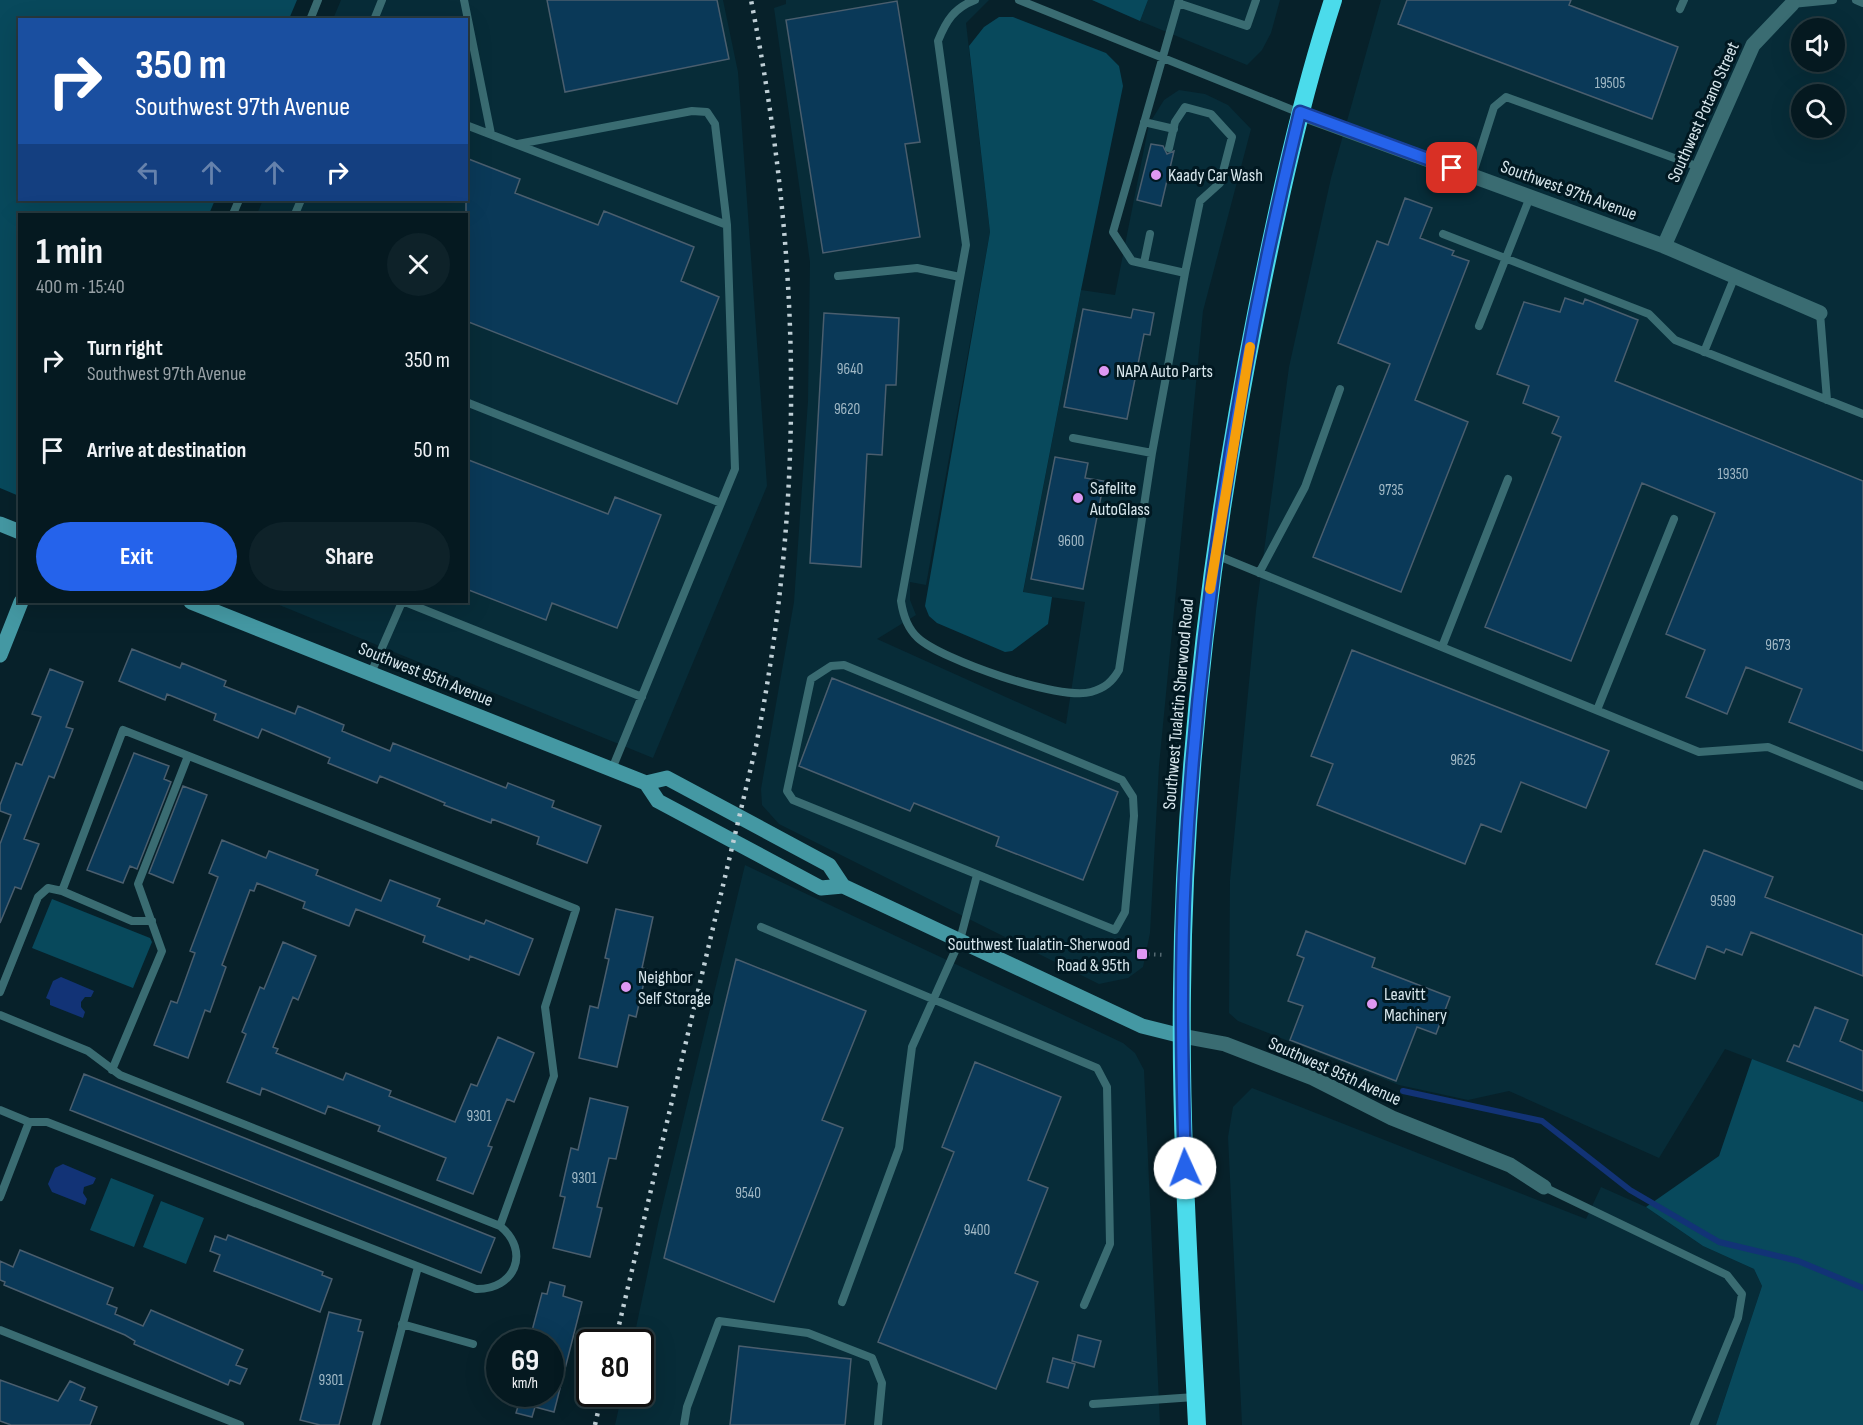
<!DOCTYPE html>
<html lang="en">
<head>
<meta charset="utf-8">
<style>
	body { margin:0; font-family:"Sofia Sans Condensed",sans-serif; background:#0e2229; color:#f1f3f6; height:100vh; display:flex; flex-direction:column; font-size:22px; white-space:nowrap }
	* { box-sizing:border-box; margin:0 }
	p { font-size:20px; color:#97a0a5 }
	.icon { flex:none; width:33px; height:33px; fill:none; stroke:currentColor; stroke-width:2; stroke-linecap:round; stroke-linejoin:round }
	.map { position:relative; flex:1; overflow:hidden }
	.sheet { position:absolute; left:18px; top:213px; width:450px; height:390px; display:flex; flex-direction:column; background:#051920; border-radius:0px; box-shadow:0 6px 24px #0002,0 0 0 2px #26383e }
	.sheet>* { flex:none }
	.top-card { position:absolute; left:18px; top:18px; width:450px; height:183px; border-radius:0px; box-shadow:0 6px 24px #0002,0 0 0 2px #26383e; background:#1a4fa0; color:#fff; overflow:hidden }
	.controls { position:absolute; left:1791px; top:18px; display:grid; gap:12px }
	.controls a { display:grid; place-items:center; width:54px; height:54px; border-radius:50%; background:#051920; box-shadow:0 6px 24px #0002,0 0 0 2px #26383e; font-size:30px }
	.speed { position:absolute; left:486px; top:1329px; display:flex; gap:12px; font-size:30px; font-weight:700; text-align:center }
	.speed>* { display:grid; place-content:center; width:78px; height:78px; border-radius:50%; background:#051920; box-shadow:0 6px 24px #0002,0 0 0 2px #26383e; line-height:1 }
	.speed small { font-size:15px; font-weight:400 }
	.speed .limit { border:3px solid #111; border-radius:9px; background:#fff; color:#111 }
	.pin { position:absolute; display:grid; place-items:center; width:51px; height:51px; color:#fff; margin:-26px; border-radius:12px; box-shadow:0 3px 9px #0006 }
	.me { position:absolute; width:66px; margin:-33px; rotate:358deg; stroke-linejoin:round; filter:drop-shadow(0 0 4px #0008) }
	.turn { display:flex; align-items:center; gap:21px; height:126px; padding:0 18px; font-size:27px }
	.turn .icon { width:78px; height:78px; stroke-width:2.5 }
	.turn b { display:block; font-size:42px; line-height:51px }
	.lanes { display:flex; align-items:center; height:57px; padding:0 18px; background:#0003; justify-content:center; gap:30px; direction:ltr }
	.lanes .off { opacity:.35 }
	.round { display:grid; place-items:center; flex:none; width:63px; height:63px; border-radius:32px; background:#0e2229 }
	.head { display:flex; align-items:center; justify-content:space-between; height:102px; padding:0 18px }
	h1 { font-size:36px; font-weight:700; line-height:45px }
	.button { display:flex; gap:12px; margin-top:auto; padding:12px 18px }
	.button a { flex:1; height:69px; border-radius:36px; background:#2563eb; color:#fff; font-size:24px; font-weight:700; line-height:69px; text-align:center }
	.button a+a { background:#0e2229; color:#f1f3f6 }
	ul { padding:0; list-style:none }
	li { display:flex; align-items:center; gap:18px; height:90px; padding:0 18px }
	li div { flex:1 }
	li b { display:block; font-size:22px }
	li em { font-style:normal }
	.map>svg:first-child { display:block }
	.built { fill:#072c38; fill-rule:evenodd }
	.green { fill:#08495c }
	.water { fill:#123376 }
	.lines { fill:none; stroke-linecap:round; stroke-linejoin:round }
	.stream { stroke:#123376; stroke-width:6 }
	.building { fill:#0a3958; stroke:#4a5e6e; stroke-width:1.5 }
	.path { stroke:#556a72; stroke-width:4; stroke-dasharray:1.5 4.5; stroke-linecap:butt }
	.lane { stroke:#3a6c72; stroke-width:8 }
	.street { stroke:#3a6c72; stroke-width:15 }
	.secondary { stroke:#4498a3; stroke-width:15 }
	.highway { stroke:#4bdbeb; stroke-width:18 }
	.rail { stroke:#bfcfd6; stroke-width:4.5; stroke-dasharray:3 6; stroke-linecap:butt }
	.route-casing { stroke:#184099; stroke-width:15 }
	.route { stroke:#2563eb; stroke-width:10 }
	.slow { stroke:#f59e0b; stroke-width:10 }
	.poi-dot { fill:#de98f2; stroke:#011821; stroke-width:2 }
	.labels { text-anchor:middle; stroke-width:6; stroke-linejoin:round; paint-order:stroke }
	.number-label { font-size:15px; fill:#a4bbc7 }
	.street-label { font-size:18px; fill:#d7e6ec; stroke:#011821 }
	.poi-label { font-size:18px; fill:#d7e6ec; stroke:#011821; text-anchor:start }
</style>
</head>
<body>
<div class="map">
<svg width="1863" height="1425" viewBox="0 0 1863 1425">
	<rect width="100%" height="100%" fill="#07212a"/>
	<!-- built -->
	<path class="built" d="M 341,0 L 723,0 L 738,72 L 767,486 L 653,758 L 272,602 L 466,602 L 466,214 L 257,214 L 263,200 L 466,200 L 466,20 L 333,19 Z
		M 786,0 L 989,0 L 966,23 L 990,232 L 926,585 L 910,582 L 910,600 L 916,615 L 877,639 L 1066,724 L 1085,602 L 1023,593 L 1081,290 L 1115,295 L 1149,124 L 1164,100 L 1179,90 L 1205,94 L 1228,105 L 1251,129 L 1203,311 L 1159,766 L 1150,933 L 1143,967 L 1128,978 L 1099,984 L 779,824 L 762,805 L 761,789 L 794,602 L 808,401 L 810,262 L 774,8 L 786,4 Z
		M 1148,0 L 1280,0 L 1271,33 L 1262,50 L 1247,65 L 1140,21 Z
		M 1381,0 L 1863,0 L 1863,1102 L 1725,1049 L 1659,1158 L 1509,1091 L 1468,1100 L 1399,1085 L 1238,1021 L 1229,1013 L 1230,880 L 1256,610 L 1289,367 L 1331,178 ZM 1802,28 L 1834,28 L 1834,62 L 1802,62 ZM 1802,94 L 1834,94 L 1834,128 L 1802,128 Z
		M 745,865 L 1123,1043 L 1135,1053 L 1144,1070 L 1160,1425 L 615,1425 L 622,1394 L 640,1394 L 640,1342 L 633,1342 L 658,1224 Z
		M 1252,1088 L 1586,1219 L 1601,1187 L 1646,1207 L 1703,1246 L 1754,1269 L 1762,1286 L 1716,1425 L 1242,1425 L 1228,1137 L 1233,1107 Z"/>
	<!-- green -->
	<path class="green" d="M 0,0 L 297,0 L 289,19 L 20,20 L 20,200 L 215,200 L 209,214 L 20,214 L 19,496 L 0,488 Z
		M 1092,0 L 1148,0 L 1140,21 Z
		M 999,17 L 1013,17 L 1106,53 L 1119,66 L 1123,86 L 1081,290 L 1023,592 L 1052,597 L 1048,624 L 1012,651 L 1005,652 L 937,623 L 929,616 L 925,606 L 990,232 L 969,46 L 984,27 Z
		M 52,899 L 150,938 L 152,942 L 133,988 L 32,948 Z
		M 1752,1059 L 1863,1102 L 1863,1425 L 1716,1425 L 1762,1286 L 1754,1269 L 1703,1246 L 1646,1207 L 1719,1156 Z
		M 111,1178 L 154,1195 L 134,1247 L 90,1230 Z
		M 161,1201 L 204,1218 L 186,1264 L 143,1247 Z"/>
	<!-- water -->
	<path class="water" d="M 61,977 L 94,991 L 91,997 L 85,997 L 81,1002 L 81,1007 L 85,1012 L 83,1018 L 50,1005 L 50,1000 L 46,998 L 53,981 Z
		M 63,1164 L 96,1178 L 93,1184 L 84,1187 L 83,1193 L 87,1199 L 85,1205 L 52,1192 L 48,1184 L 55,1168 Z"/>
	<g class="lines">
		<!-- stream -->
		<path class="stream" d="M 1403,1091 L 1542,1121 L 1630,1190 L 1719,1242 L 1798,1261 L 1863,1288"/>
	</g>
	<!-- building -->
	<path class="building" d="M 547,0 L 717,0 L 729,59 L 565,92 Z
		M 1407,0 L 1571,0 L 1569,5 L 1678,47 L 1652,119 L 1398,24 Z
		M 897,1 L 920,142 L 905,144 L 920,237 L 823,253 L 786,20 Z
		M 1151,144 L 1163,146 L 1167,154 L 1174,151 L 1161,206 L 1137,200 Z
		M 466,158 L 520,179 L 515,193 L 598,225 L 604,211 L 694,247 L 681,281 L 719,297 L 677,404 L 466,321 Z
		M 1405,198 L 1432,208 L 1420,238 L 1454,251 L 1452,255 L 1469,261 L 1415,400 L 1468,422 L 1401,592 L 1313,557 L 1390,364 L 1338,343 L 1377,241 L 1388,245 Z
		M 1565,298 L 1583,304 L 1585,299 L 1638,320 L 1615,381 L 1863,481 L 1863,751 L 1789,722 L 1802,689 L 1746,667 L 1727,714 L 1686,697 L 1705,650 L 1666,634 L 1715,513 L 1642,483 L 1571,661 L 1485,627 L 1561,437 L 1552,433 L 1559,417 L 1523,403 L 1529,386 L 1497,374 L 1524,302 L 1560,312 Z
		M 1083,309 L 1131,318 L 1133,309 L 1154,313 L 1150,335 L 1144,334 L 1127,419 L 1064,407 Z
		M 824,313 L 899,318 L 896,385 L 886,385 L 882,455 L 867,454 L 861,567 L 810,563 Z
		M 1055,457 L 1088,463 L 1085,478 L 1104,481 L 1083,589 L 1031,579 Z
		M 466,459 L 608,514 L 615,497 L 661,515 L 617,628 L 552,603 L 546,620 L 466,589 Z
		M 132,649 L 180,668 L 182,663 L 226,681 L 224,686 L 295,714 L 298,706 L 344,725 L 342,731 L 390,751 L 393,743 L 506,788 L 508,783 L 554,801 L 552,807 L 601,826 L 587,863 L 537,844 L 539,837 L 492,819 L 491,823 L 444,805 L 445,803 L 380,776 L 377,783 L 328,763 L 330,758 L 262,729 L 258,738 L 214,720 L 216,714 L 167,694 L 165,700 L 119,681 Z
		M 1352,650 L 1609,751 L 1586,808 L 1521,782 L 1501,832 L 1481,824 L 1465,864 L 1317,805 L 1333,764 L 1311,756 Z
		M 50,669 L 83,682 L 66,727 L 73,729 L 54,778 L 49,776 L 24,839 L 39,844 L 21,889 L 15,887 L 0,923 L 0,844 L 11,815 L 0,811 L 0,805 L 16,763 L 22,765 L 41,717 L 32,714 Z
		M 832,678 L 1118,792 L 1083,880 L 996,846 L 999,837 L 914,803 L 910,811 L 799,766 Z
		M 134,753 L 169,766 L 164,779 L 171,782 L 137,869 L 130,866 L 123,883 L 87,870 Z
		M 183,786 L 207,795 L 173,883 L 149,873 Z
		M 222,840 L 266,858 L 269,851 L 318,870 L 316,875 L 381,901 L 390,880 L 440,899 L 437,906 L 484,924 L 486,920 L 533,939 L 519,975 L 470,956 L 469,960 L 423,942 L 425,936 L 356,909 L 349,926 L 303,908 L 305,902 L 257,883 L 254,891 L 250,890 L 222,965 L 226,967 L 210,1012 L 205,1010 L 188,1058 L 154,1045 L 171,1001 L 177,1003 L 195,953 L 190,951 L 218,877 L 209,873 Z
		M 1704,850 L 1773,877 L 1765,897 L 1863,935 L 1863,976 L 1751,932 L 1742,955 L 1726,949 L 1724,953 L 1707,946 L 1695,979 L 1656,964 Z
		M 616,909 L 653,917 L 642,968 L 647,969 L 636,1017 L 629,1015 L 617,1067 L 579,1058 L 590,1006 L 598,1008 L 609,959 L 605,958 Z
		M 1306,931 L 1375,958 L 1372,967 L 1450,997 L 1436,1034 L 1417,1027 L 1396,1081 L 1290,1040 L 1303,1006 L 1288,1001 L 1304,958 L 1297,955 Z
		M 283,942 L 316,956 L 298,1000 L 293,997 L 273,1047 L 278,1049 L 276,1053 L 343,1080 L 346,1073 L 391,1091 L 389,1096 L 455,1122 L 471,1084 L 477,1086 L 498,1037 L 534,1053 L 514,1102 L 507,1099 L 488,1146 L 492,1147 L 473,1194 L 437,1180 L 446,1158 L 378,1131 L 380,1126 L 328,1106 L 325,1114 L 262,1088 L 260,1095 L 227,1082 L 246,1034 L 242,1032 L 260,987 L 264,989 Z
		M 736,959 L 866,1011 L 822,1120 L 843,1128 L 774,1302 L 664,1258 Z
		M 1815,1007 L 1848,1020 L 1840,1041 L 1863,1051 L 1863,1091 L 1787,1061 L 1794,1045 L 1799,1047 Z
		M 975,1062 L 1061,1097 L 1028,1180 L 1048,1188 L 1015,1273 L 1038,1282 L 996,1389 L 878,1342 L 954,1152 L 942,1147 Z
		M 84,1074 L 495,1238 L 481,1273 L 70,1110 Z
		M 590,1098 L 628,1107 L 616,1159 L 609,1158 L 597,1207 L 602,1208 L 590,1257 L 553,1248 L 565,1197 L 560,1196 L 571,1148 L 578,1150 Z
		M 228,1235 L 323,1272 L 322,1275 L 332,1279 L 320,1312 L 214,1271 L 220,1255 L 210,1251 L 215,1236 L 226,1240 Z
		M 20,1250 L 113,1288 L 107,1304 L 117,1308 L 115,1314 L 143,1326 L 151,1310 L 243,1350 L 236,1365 L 247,1369 L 240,1384 L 230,1380 L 228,1385 L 134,1344 L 135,1341 L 125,1335 L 4,1285 L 5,1282 L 0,1280 L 0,1261 L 13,1267 Z
		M 550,1282 L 565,1286 L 563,1296 L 582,1302 L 554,1412 L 535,1407 L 532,1417 L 516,1413 L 519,1403 L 504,1399 L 505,1394 L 550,1394 L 550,1342 L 529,1342 L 542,1293 L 547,1294 Z
		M 329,1312 L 361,1320 L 358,1331 L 363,1332 L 339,1425 L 320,1425 L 300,1420 Z
		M 1078,1335 L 1101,1341 L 1094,1367 L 1072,1361 Z
		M 739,1346 L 851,1359 L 845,1425 L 730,1425 Z
		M 1053,1358 L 1075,1364 L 1068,1388 L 1047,1382 Z
		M 0,1380 L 58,1401 L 70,1381 L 85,1388 L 80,1400 L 97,1407 L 90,1425 L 11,1425 L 0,1421 Z"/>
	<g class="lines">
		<!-- path -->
		<path class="path" d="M 1142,954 L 1166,955"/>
		<!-- lane -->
		<path class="lane" d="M 464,0 L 491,134
			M 975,0 C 954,8 946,21 938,41 L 966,245 L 901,601 C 903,615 907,628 918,638 C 942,660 1060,701 1091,692 C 1105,688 1112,682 1119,670 L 1152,453 L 1185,273 L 1132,261 L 1113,232 L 1179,0
			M 1019,0 L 1300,113
			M 1793,0 L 1792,4 L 1833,0
			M 1856,0 L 1863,3
			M 1178,3 L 1247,26 L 1256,0
			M 1680,9 L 1684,0
			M 310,20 L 318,0
			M 374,20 L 382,0
			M 1144,122 L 1174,129
			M 466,125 L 727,225 L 735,469 L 612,769
			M 518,144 L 692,111 L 707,112 L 715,124 L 727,225
			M 1169,148 L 1175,122 L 1185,107 L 1211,114 L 1232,137 L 1220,183 L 1200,201 L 1185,273
			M 1472,176 L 1494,107 L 1506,97 L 1699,167
			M 233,214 L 239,200
			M 295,214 L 301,200
			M 1443,234 L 1649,314 L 1675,340 L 1863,414
			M 1144,263 L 1150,234
			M 838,276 L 917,268 L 960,277
			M 1820,313 L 1827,400
			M 1479,326 L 1530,197
			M 1704,352 L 1735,276
			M 466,402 L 721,503
			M 1073,438 L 1152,453
			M 1216,555 L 1699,752 L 1768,747 L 1863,786
			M 1259,573 L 1305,487 L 1340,389
			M 405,602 L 642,697
			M 1442,647 L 1508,479
			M 844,665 L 1122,780 L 1133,797 L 1134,816 L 1125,912 L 1115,930 L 793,800 L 787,791 L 811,679 L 831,666 Z
			M 371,673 L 402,602
			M 1597,710 L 1674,519
			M 62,891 L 132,921 L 152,921
			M 761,927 L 1097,1068 L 1107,1087 L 1110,1244 L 1084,1305
			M 0,992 L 38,897 L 48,888 L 62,891 L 123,730 L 576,909 L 545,1007 L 554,1076 L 500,1226
			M 0,1015 L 88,1051 L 120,1075 L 500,1226 C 531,1251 515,1290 476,1289 L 47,1122 L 29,1122 L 0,1110
			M 112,1070 L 162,951 L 138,884 L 188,756
			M 1544,1187 L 1727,1275 L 1742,1294 L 1738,1318 L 1694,1425
			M 0,1197 L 29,1122
			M 842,1302 L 899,1148 L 912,1047 L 960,940 L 977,875
			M 402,1324 L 473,1344
			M 0,1330 L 240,1425
			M 1093,1404 L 1195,1397
			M 376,1425 L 418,1267
			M 684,1425 L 687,1407 L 719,1321 L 808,1333 L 872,1358 L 882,1383 L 878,1425"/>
		<!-- street -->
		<path class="street" d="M 1300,113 L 1664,246 L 1820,313
			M 1664,246 L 1753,45 L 1792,4
			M 1182,1036 L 1225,1044 L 1313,1078 L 1392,1118 L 1510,1165 L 1544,1187"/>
		<!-- secondary -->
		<path class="secondary" d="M 0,524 L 20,532
			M 191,602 L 646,783 L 667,778 L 829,865 L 843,886 L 1142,1026 L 1182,1036
			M 0,655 L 21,602
			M 646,783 L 658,801 L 821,888 L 843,886"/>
		<!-- highway -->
		<path class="highway" d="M 1197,1425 C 1190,1281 1180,1136 1182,991 C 1184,762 1212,534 1257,309 C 1278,205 1300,102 1333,0"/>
		<!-- rail -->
		<path class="rail" d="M 615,1342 L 756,746 C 806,492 801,254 751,0
			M 595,1425 L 602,1394"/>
	</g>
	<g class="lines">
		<defs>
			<path id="route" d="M 1185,1168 C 1182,1070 1180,972 1185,874 C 1199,617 1239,362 1300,112 L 1452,168"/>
		</defs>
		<!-- route casing -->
		<use href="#route" class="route-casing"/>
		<!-- route -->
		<use href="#route" class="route"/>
		<!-- slow -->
		<path class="slow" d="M 1210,589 L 1250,347"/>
	</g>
	<!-- markers -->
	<g class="poi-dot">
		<circle cx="1156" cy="175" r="6"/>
		<circle cx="1104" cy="371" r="6"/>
		<circle cx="1078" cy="498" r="6"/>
		<rect x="1136" y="948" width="12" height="12" rx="3"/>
		<circle cx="626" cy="987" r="6"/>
		<circle cx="1372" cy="1004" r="6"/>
	</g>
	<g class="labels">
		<!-- number labels -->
		<g class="number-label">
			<text x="1610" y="88">19505</text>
			<text x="850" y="374">9640</text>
			<text x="847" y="414">9620</text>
			<text x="1733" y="479">19350</text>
			<text x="1391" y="495">9735</text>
			<text x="1071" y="546">9600</text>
			<text x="1778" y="650">9673</text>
			<text x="1463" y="765">9625</text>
			<text x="1723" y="906">9599</text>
			<text x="479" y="1121">9301</text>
			<text x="584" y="1183">9301</text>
			<text x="748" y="1198">9540</text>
			<text x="977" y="1235">9400</text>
			<text x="331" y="1385">9301</text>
		</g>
		<!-- street labels -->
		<g class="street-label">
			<text transform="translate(1703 112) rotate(-66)" y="6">Southwest Potano Street</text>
			<text transform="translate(1569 190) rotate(20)" y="6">Southwest 97th Avenue</text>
			<text transform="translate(426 674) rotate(22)" y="6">Southwest 95th Avenue</text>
			<text transform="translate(1178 704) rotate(-85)" y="6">Southwest Tualatin Sherwood Road</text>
			<text transform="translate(1335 1071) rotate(24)" y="6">Southwest 95th Avenue</text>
		</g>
		<!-- poi labels -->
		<g class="poi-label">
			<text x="1168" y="181">Kaady Car Wash</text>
			<text x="1116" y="377">NAPA Auto Parts</text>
			<text x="1090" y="494">Safelite<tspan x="1090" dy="21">AutoGlass</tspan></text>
			<text x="1130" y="950" text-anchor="end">Southwest Tualatin-Sherwood<tspan x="1130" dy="21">Road &amp; 95th</tspan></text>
			<text x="638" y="983">Neighbor<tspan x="638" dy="21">Self Storage</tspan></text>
			<text x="1384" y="1000">Leavitt<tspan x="1384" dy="21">Machinery</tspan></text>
		</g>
	</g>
</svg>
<div class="controls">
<a><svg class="icon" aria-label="sound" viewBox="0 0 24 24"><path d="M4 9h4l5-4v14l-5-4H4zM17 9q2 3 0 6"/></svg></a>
<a><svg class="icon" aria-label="search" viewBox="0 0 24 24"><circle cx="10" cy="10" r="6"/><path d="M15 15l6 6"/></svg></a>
</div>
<div class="speed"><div>69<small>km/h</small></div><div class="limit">80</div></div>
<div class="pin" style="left:1452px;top:168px;background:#d93025"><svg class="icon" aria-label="arrive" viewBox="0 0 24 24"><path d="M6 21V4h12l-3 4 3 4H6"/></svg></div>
<svg class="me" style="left:1185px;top:1168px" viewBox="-20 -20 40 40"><circle r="19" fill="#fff"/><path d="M0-13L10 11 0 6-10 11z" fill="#2563eb"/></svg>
<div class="top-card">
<div class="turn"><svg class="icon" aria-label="right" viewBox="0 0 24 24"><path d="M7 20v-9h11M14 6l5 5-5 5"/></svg><div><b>350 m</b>Southwest 97th Avenue</div></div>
<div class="lanes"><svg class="icon off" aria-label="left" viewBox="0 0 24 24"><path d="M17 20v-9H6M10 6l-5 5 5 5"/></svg><svg class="icon off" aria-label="ahead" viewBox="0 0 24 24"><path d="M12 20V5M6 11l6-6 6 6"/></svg><svg class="icon off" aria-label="ahead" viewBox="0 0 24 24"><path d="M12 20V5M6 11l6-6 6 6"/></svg><svg class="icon" aria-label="right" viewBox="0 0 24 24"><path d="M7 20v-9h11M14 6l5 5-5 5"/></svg></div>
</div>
<section class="sheet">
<div class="head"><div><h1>1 min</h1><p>400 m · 15:40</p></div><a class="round"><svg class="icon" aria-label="close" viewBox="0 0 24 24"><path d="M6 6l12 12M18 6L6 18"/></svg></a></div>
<ul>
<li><svg class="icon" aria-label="right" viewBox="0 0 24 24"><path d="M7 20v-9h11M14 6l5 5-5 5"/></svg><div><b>Turn right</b><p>Southwest 97th Avenue</p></div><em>350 m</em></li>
<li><svg class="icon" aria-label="arrive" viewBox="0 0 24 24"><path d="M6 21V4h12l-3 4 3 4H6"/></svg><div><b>Arrive at destination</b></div><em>50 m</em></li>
</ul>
<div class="button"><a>Exit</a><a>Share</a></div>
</section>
</div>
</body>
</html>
